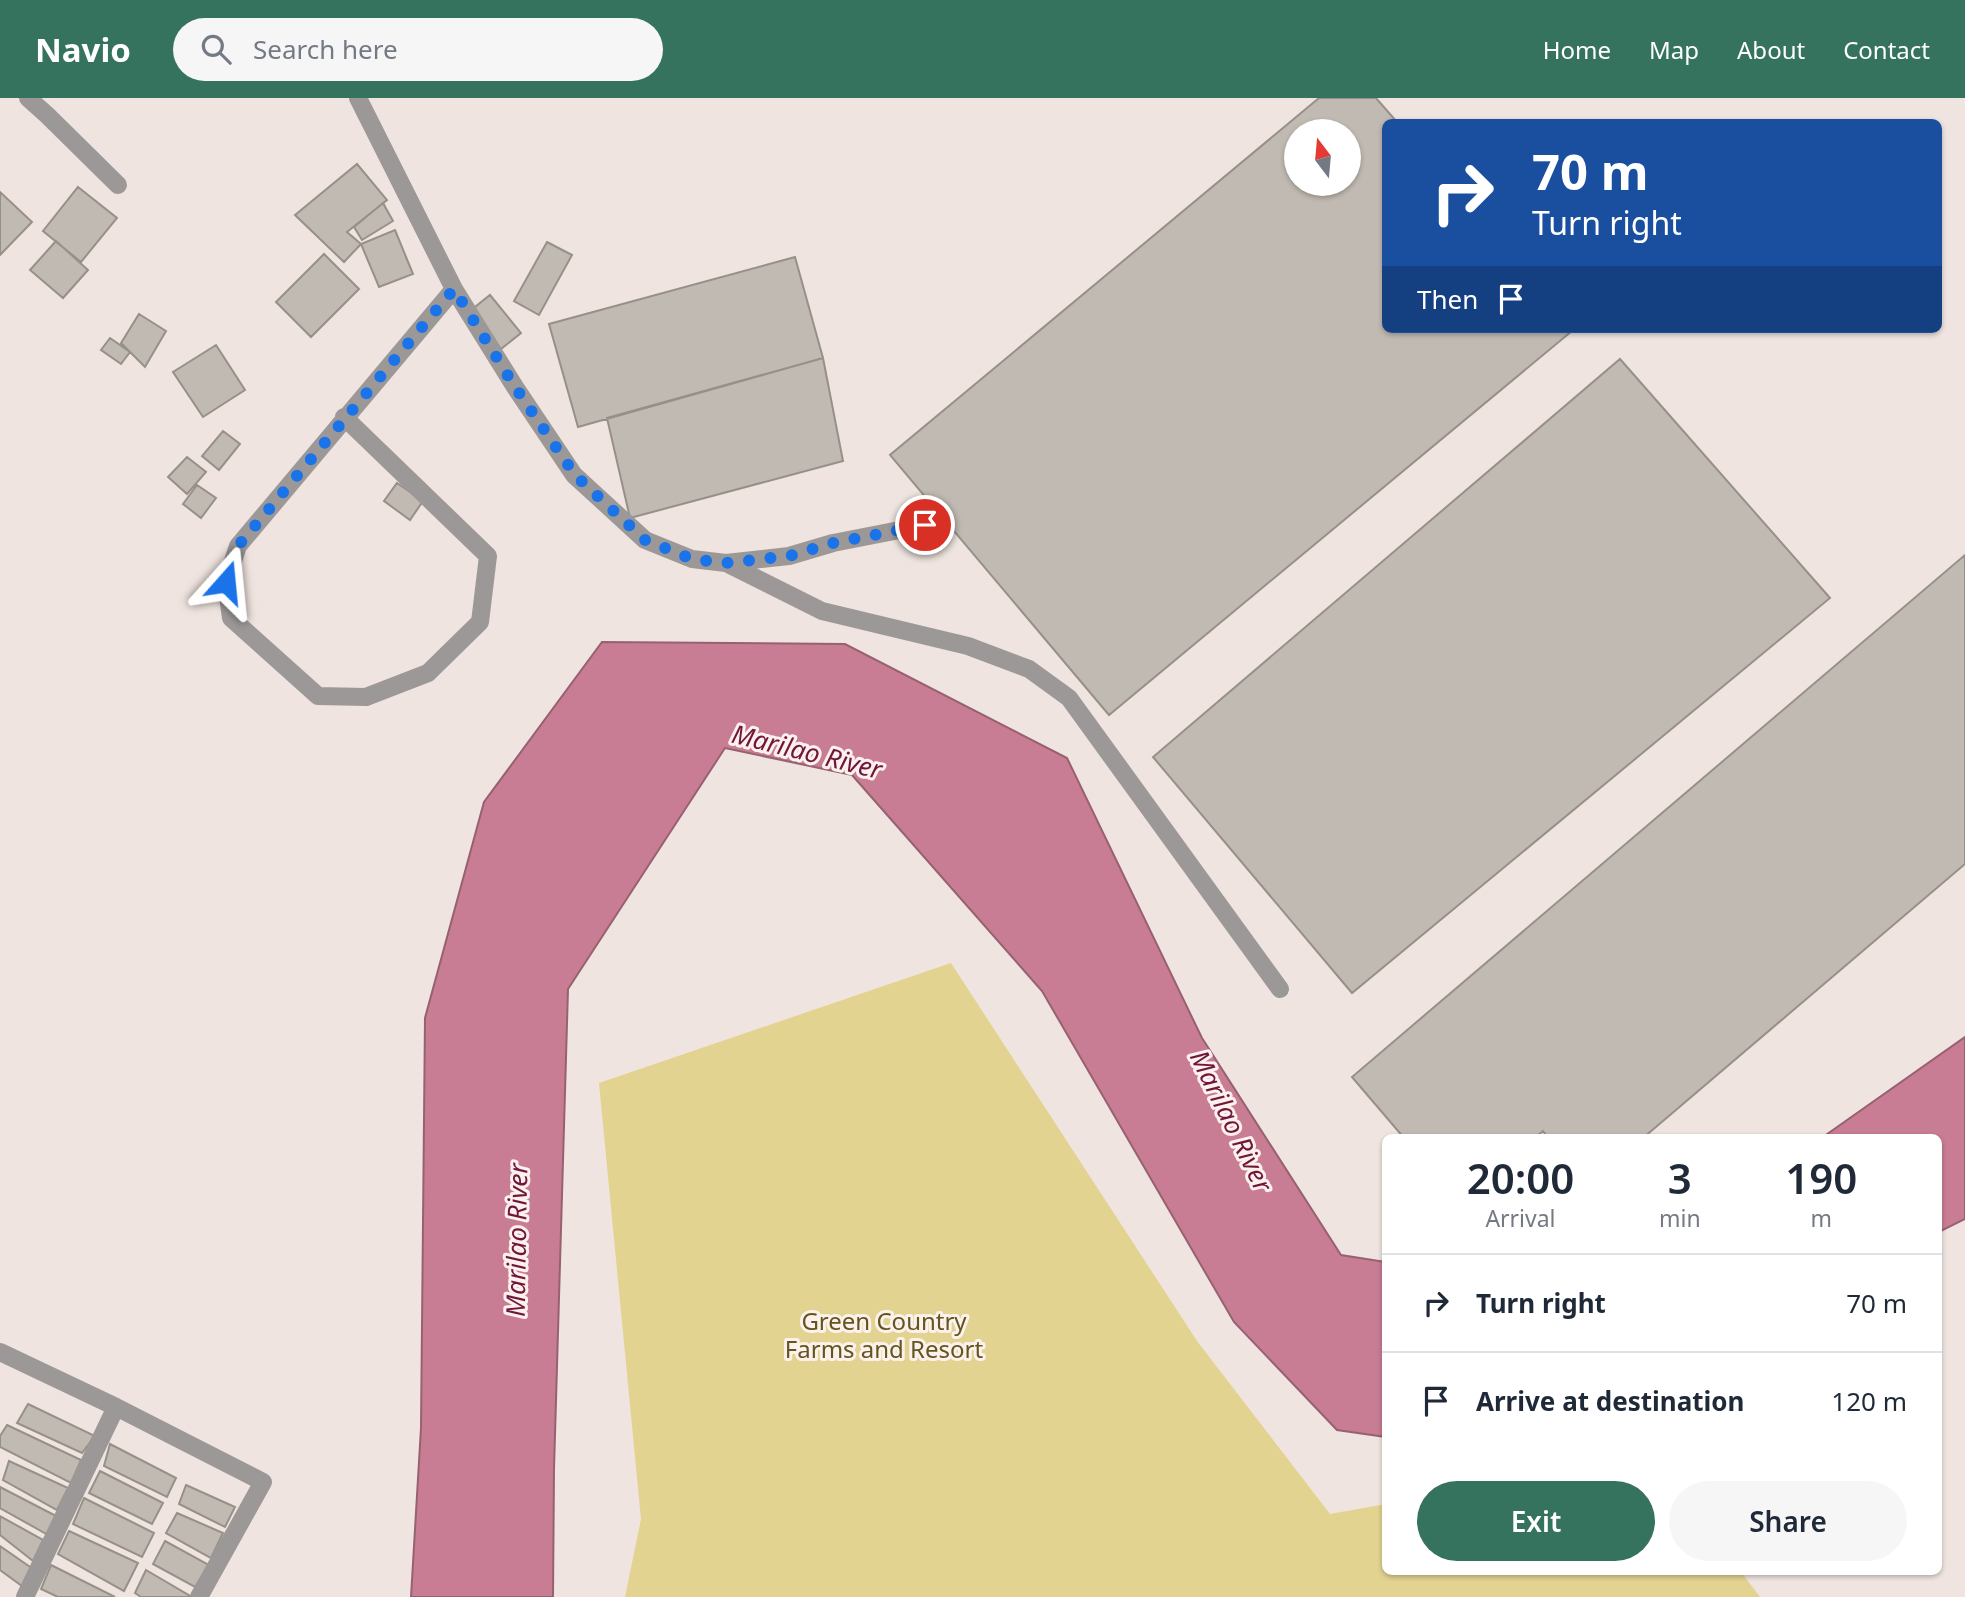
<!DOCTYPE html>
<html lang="en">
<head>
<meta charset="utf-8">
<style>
	body { margin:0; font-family:"Noto Sans",sans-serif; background:#f6f6f7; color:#1f2937; height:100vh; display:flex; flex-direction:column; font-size:26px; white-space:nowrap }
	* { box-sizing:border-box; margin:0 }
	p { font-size:23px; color:#747a83 }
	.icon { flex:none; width:38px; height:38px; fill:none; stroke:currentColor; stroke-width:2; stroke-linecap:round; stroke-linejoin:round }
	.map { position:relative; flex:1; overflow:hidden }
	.side { position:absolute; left:1382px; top:1036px; width:560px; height:441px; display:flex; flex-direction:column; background:#fff; border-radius:10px; box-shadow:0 2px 5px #0004 }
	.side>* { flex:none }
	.guide { position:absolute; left:1382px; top:21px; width:560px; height:214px; border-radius:10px; box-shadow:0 2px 5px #0004; background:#1a4fa0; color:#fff; overflow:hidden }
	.needle { width:46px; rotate:344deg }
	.controls { position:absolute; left:1284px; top:21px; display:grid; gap:14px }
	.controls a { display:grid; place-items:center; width:77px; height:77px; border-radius:50%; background:#fff; box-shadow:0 2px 5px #0004; font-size:35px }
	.pin { position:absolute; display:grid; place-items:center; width:60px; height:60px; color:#fff; margin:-30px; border:4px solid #fff; border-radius:50%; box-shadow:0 2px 7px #0007 }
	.me { position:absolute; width:77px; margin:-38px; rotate:18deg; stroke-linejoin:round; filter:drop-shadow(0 0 5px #0008) }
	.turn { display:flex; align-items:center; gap:24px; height:147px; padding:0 35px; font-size:32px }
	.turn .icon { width:91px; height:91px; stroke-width:2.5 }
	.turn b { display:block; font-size:49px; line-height:60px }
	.then { display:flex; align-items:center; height:66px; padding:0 35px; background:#0003; gap:14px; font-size:26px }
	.eta { display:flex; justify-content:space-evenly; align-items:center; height:119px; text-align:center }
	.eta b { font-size:42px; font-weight:600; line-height:49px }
	.button { display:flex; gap:14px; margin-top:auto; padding:14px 35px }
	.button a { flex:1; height:80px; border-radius:42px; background:#35735f; color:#fff; font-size:28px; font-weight:600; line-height:80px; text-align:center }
	.button a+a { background:#f6f6f7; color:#1f2937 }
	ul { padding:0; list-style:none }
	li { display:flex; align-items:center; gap:21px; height:98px; padding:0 35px; border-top:2px solid #e0e1e3 }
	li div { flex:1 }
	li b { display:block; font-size:26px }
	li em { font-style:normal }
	header { display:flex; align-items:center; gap:42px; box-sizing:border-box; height:98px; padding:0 35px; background:#35735f; color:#fff }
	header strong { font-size:33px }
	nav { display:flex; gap:38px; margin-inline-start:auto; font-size:24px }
	.search { width:490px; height:63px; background:#f6f6f7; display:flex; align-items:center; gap:18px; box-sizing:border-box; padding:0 24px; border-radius:38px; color:#747a83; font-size:26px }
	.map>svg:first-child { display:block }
	.green { fill:#e2d390 }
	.water { fill:#c87d94; stroke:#976171; stroke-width:2 }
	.building { fill:#c1bab2; stroke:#979089; stroke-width:2; fill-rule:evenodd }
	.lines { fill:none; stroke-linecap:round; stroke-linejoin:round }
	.service { stroke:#9d9898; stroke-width:18 }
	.minor { stroke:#9d9898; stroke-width:18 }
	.route { stroke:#1a73e8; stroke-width:12; stroke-dasharray:0 21.6 }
	.labels { text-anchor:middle; stroke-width:6; stroke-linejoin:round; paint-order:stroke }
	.park-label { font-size:24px; fill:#62561e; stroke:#fcf1ec }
	.water-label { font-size:26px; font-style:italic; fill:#70163c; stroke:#fcf1ec }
</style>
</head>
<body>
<header>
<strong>Navio</strong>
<div class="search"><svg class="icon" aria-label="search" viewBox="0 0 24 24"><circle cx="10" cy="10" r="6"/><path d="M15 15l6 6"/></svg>Search here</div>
<nav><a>Home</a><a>Map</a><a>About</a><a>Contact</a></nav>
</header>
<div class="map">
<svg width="1965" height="1499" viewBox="0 0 1965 1499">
	<rect width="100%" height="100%" fill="#efe4df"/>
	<!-- green -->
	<path class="green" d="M 951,865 L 1197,1243 L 1330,1416 L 1386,1406 L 1386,1474 L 1741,1474 L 1760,1499 L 625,1499 L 641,1421 L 599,985 Z"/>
	<!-- water -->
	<path class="water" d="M 602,544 L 845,546 L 1067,660 L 1202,940 L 1341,1157 L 1386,1164 L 1386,1339 L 1337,1332 L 1234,1224 L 1042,893 L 852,677 L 725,650 L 568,891 L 554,1371 L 553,1499 L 411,1499 L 421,1330 L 425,920 L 484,704 Z
		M 1965,939 L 1965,1121 L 1939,1134 L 1939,1040 L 1823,1039 Z"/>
	<!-- building -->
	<path class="building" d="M 1319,0 L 1376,0 L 1397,24 L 1386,24 L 1386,231 L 1570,231 L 1572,233 L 1109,617 L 890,357 ZM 1297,33 L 1349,33 L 1349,86 L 1297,86 Z
		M 357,66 L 387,102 L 347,134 L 361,146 L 344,164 L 295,117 Z
		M 78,89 L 117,120 L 81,164 L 43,133 Z
		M 0,94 L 32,124 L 0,157 Z
		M 383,105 L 393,123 L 362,142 L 354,129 Z
		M 395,132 L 413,176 L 379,189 L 361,146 Z
		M 56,143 L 88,172 L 63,200 L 30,172 Z
		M 547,144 L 572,157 L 539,217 L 514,203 Z
		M 324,156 L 359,191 L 311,239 L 276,204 Z
		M 795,159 L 823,260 L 578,329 L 549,226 Z
		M 490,197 L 521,235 L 501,251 L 470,213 Z
		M 139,216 L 166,233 L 145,269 L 121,245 Z
		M 110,240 L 130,254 L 121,266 L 101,252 Z
		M 216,247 L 245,292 L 203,319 L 173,274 Z
		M 823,260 L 843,363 L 630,420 L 607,320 Z
		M 1620,261 L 1830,500 L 1352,895 L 1153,659 Z
		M 223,333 L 240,346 L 219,372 L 202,358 Z
		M 187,359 L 206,374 L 187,396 L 168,379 Z
		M 397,385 L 423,403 L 410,422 L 384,403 Z
		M 197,387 L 216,400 L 201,420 L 183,406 Z
		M 1965,457 L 1965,766 L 1643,1040 L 1548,1040 L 1543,1033 L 1535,1040 L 1404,1040 L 1352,979 Z
		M 28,1306 L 95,1338 L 82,1355 L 17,1325 Z
		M 7,1327 L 81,1362 L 71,1385 L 0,1349 L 0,1338 Z
		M 110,1346 L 176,1380 L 167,1399 L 104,1368 Z
		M 9,1363 L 68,1390 L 57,1412 L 3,1382 Z
		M 100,1373 L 163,1405 L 152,1426 L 89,1395 Z
		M 186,1387 L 235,1409 L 225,1429 L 179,1406 Z
		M 0,1389 L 58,1419 L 48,1437 L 0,1410 Z
		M 84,1400 L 154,1435 L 142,1459 L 73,1426 Z
		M 177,1415 L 223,1435 L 211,1460 L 166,1435 Z
		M 0,1418 L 43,1442 L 33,1463 L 0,1437 Z
		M 69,1433 L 138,1465 L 124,1493 L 58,1456 Z
		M 165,1443 L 209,1467 L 195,1489 L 153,1466 Z
		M 0,1448 L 33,1471 L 22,1488 L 0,1472 Z
		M 51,1467 L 115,1499 L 58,1499 L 41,1491 Z
		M 146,1472 L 192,1499 L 141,1499 L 135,1495 Z"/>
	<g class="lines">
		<!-- service -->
		<path class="service" d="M 358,0 L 454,191 L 515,289 L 574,377 L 645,442 L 692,461 L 726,465 L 789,458 L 833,445 L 925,427
			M 344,319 L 488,458 L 480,524 L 428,575 L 366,599 L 318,598 L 231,520 L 226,484 L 238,448 L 454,191
			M 726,465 L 822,513 L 968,548 L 1029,571 L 1069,600 L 1280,891"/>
		<!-- minor -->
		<path class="minor" d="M 28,0 L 47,17 L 118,87
			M 0,1254 L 116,1309 L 263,1384 L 199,1499
			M 25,1499 L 116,1309"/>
	</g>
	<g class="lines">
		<!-- route -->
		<path class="route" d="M 226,484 L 238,448 L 454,191 L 515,289 L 575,377 L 645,442 L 692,461 L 726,465 L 789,458 L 833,445 L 925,427"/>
	</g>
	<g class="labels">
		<!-- park labels -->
		<g class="park-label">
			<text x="884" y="1232">Green Country<tspan x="884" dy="28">Farms and Resort</tspan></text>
		</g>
		<!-- water labels -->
		<g class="water-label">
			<text transform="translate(807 654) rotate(14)" y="9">Marilao River</text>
			<text transform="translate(1231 1023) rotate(64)" y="9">Marilao River</text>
			<text transform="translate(517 1142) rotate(-89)" y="9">Marilao River</text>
		</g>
	</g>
</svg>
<div class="controls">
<a><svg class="needle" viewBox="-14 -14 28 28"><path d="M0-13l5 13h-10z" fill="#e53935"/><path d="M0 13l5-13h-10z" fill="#747a83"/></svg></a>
</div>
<div class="pin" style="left:925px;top:427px;background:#d93025"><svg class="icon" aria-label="arrive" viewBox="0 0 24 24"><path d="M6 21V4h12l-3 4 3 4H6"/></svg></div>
<svg class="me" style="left:226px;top:484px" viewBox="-20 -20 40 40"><path d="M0-17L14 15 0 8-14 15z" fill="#1a73e8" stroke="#fff" stroke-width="4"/></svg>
<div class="guide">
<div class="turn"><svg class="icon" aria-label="right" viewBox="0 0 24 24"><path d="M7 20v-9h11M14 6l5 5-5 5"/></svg><div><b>70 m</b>Turn right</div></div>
<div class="then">Then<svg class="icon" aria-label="arrive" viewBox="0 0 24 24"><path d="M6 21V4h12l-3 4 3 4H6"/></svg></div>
</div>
<section class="side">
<div class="eta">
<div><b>20:00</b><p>Arrival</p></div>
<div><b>3</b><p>min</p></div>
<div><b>190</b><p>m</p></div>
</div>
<ul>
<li><svg class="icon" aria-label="right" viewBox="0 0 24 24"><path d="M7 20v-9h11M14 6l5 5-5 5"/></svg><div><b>Turn right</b></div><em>70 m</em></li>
<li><svg class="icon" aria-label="arrive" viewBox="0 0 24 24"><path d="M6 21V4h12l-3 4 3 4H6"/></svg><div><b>Arrive at destination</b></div><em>120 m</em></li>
</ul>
<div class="button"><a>Exit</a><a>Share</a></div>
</section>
</div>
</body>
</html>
